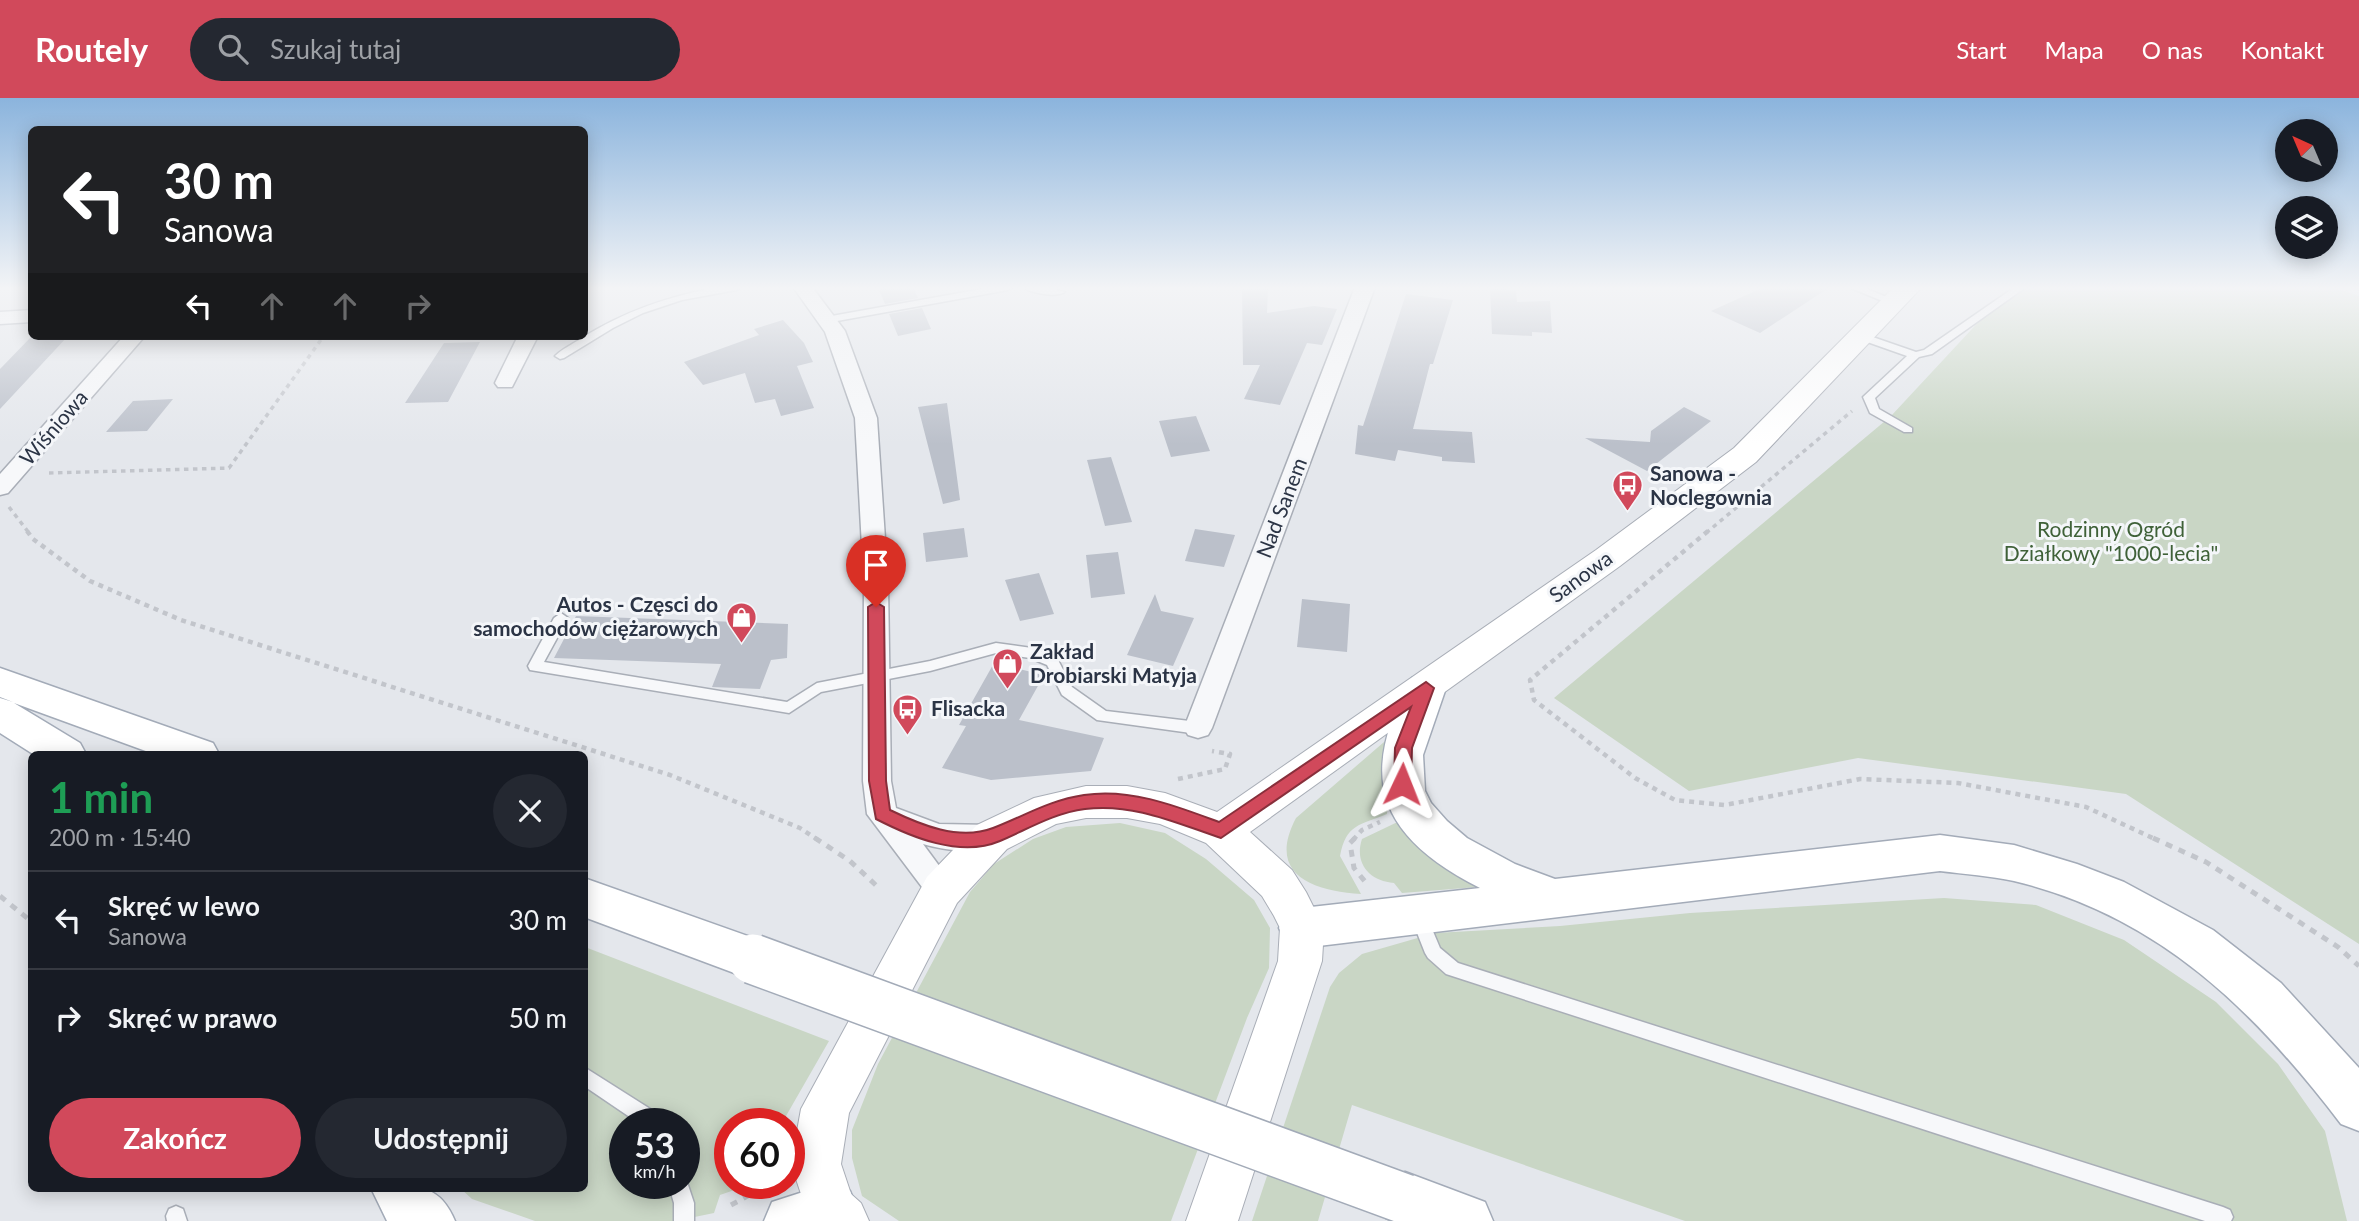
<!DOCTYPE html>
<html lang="pl">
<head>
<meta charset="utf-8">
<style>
	body { margin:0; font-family:Lato,sans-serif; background:#242831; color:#f1f3f6; height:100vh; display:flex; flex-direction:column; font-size:26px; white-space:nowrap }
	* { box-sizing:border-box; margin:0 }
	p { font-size:23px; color:#9ea1a6 }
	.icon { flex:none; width:38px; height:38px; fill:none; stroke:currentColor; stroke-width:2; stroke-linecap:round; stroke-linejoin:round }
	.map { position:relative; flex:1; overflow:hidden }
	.sheet { position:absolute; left:28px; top:653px; width:560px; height:441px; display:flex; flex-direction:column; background:#171b24; border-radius:10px; box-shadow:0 4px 18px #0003 }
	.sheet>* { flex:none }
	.banner { position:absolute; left:28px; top:28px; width:560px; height:214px; border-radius:10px; box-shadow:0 4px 18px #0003; background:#202124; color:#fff; overflow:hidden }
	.needle { width:46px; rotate:316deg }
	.fabs { position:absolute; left:2275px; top:21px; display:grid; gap:14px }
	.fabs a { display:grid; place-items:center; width:63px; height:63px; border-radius:50%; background:#171b24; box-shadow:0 4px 18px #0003; font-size:35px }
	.speed { position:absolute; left:609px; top:1010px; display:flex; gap:14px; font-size:35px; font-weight:700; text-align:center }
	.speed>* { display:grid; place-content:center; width:91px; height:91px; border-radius:50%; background:#171b24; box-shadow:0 4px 18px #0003; line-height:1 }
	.speed small { font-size:18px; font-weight:400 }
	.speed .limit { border:10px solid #d22; background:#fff; color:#111 }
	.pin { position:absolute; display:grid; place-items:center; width:60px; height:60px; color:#fff; margin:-72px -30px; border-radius:50% 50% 50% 0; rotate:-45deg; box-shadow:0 0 7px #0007 }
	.pin .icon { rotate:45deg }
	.me { position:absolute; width:77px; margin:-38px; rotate:2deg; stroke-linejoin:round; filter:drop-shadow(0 0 5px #0008) }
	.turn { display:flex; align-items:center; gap:24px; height:147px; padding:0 21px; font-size:32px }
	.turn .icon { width:91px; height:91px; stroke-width:2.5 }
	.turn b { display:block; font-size:49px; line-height:60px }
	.lanes { display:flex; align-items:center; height:66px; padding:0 21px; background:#0003; justify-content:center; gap:35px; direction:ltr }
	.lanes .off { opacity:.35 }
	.round { display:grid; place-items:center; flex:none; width:74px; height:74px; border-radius:37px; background:#242831 }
	.overview { display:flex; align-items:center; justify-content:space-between; height:119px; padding:0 21px }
	h1 { font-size:42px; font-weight:700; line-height:52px; color:#1e9e55 }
	.button { display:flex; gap:14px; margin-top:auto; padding:14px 21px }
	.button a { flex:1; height:80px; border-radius:42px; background:#d1495b; color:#fff; font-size:28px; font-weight:700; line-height:80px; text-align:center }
	.button a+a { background:#242831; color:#f1f3f6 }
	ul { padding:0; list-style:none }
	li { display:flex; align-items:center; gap:21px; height:98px; padding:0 21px; border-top:2px solid #363941 }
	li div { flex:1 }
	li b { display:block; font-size:26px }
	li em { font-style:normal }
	header { display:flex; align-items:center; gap:42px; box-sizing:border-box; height:98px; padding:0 35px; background:#d1495b; color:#fff }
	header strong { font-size:33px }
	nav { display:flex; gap:38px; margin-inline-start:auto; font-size:24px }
	.search { width:490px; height:63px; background:#242831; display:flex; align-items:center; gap:18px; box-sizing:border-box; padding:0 24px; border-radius:38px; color:#9ea1a6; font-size:26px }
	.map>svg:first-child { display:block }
	.green { fill:#c9d6c5; fill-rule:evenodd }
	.building { fill:#bbc0ca }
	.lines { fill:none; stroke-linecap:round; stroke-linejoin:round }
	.lane-casing { stroke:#a9aeb7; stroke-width:3 }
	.street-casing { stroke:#a9aeb7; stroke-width:3 }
	.secondary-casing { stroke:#a9aeb7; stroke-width:2 }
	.primary-casing { stroke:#a3abb8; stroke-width:3 }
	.path-far2 { stroke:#c2c5cb; stroke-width:3.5; stroke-dasharray:4.5 4.5; stroke-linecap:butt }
	.path-far1 { stroke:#c2c5cb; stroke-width:4.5; stroke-dasharray:5 5; stroke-linecap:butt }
	.path { stroke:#c2c5cb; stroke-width:5; stroke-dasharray:7 7; stroke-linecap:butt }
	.lane { fill:#f7f8fa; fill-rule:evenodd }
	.street { fill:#f7f8fa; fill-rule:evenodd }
	.secondary { fill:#fff; fill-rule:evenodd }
	.primary { fill:#fff; fill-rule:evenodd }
	.primary-bridge-casing { stroke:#a3abb8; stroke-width:52; stroke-linecap:butt }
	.primary-bridge { stroke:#fff; stroke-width:49 }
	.route { fill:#d1495b; stroke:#882f3b; stroke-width:2 }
	.labels { text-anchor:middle; stroke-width:6; stroke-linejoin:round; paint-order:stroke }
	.street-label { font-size:21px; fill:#2b3445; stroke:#f4f6f9 }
	.poi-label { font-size:21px; font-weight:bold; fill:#2b3445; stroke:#f4f6f9; text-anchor:start }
	.park-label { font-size:21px; fill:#3f6138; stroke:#f4f6f9 }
</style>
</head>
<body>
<header>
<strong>Routely</strong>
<div class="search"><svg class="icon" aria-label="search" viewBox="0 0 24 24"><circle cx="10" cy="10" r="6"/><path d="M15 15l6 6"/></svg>Szukaj tutaj</div>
<nav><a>Start</a><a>Mapa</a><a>O nas</a><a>Kontakt</a></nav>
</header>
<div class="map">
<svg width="2359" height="1123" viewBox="0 0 2359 1123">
	<rect width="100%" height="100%" fill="#e4e7ec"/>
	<!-- green -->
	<path class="green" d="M 2011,189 L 2333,189 L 2359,198 L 2359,846 L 2126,696 L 1858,660 L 1689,693 L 1554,600 L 1891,318 Z
		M 1391,638 L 1387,716 C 1360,727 1346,726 1340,758 L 1361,796 C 1313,793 1266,777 1296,720 Z
		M 1408,719 L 1490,788 L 1402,795 L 1394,785 C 1369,783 1354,765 1362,741 Z
		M 1120,725 L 1165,735 L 1206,761 L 1254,802 L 1270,830 L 1269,870 L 1247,920 L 1171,1123 L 899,1123 L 862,1098 L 852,1060 L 852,1032 L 878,966 L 970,794 L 994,766 L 1033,741 L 1066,729 Z
		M 1944,800 L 2036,807 L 2124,842 L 2216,904 L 2278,966 L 2325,1033 L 2347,1123 L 1685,1123 L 1352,1007 L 1318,1123 L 1252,1123 L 1330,889 L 1339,875 L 1362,856 L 1435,835 L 1560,828 L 1690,815 Z
		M 585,849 L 829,943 L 782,1025 L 730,1026 L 730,1085 L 748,1085 L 746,1088 L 720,1097 L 714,1115 L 675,1123 L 535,1123 L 472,1101 L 460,1090 L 584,1090 ZM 625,1026 L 684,1026 L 684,1085 L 625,1085 Z"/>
	<!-- building -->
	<path class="building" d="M 878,189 L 913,189 L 918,200 L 885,206 Z
		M 1764,189 L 1830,189 L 1760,235 L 1711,213 Z
		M 1490,190 L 1516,192 L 1517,204 L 1550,203 L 1552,235 L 1532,234 L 1532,238 L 1492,236 Z
		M 1242,191 L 1268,191 L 1267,215 L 1314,208 L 1337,211 L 1322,247 L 1307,245 L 1280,307 L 1244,301 L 1260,267 L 1243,267 Z
		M 1406,196 L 1453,202 L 1433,266 L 1430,266 L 1413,331 L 1472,334 L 1475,365 L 1442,363 L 1442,359 L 1398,352 L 1395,363 L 1355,356 L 1358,327 L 1363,328 Z
		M 922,210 L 931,231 L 898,238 L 889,216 Z
		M 783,222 L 804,245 L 813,264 L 797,268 L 814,310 L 781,318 L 775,301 L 755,305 L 745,275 L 703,287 L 684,264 L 759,237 L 754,231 Z
		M 68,238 L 0,311 L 0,271 L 31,239 Z
		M 480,244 L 448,304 L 405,305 L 444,245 Z
		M 173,301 L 147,333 L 106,334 L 133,303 Z
		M 947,305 L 960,402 L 943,406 L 918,309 Z
		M 1684,309 L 1711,323 L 1647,373 L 1585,340 L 1650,344 L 1651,333 Z
		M 1196,318 L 1210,353 L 1171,359 L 1159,323 Z
		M 1111,359 L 1132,424 L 1105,428 L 1087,362 Z
		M 964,430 L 968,459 L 926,464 L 923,435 Z
		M 1195,431 L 1235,437 L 1224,469 L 1185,463 Z
		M 1118,454 L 1125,496 L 1091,500 L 1086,457 Z
		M 1039,475 L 1054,516 L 1020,523 L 1005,482 Z
		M 1155,496 L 1161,513 L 1194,520 L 1173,568 L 1127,557 Z
		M 1302,501 L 1350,506 L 1347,554 L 1297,549 Z
		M 576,518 L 788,526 L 787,560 L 771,562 L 760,591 L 712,589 L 721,566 L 554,560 Z
		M 994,565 L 1044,577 L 1019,622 L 1104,640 L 1091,673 L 991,682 L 942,670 L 966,628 L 959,627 Z"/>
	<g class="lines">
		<defs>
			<path id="lane" d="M 719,189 L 741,189 L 736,192 L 682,202 L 643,215 L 613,230 L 564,260 L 560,261 L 555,258 C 562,251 573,246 582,240 C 625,213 669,198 719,189 Z
				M 993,189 L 1013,189 L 1008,192 L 826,225 L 821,222 L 826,219 Z
				M 1022,189 L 1045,189 L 1065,194 C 1055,200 1032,195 1022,189 Z
				M 1848,189 L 1862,189 L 1899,204 L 1898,206 L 1890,206 Z
				M 2015,189 L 2026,189 L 1932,256 L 1919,259 L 1875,300 L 1879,311 L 1912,330 L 1912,334 L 1904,334 L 1870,315 L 1863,299 L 1907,258 L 1856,240 L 1856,236 L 1864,236 L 1916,254 L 1924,252 Z
				M 561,515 L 568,520 L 544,564 L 787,604 L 817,585 L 930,563 L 996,545 L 1032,550 L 1057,560 L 1072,589 L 1106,613 L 1198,624 L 1203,626 L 1205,630 L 1203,634 L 1198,636 L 1097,622 L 1062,597 L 1047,567 L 1030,560 L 996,555 L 930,573 L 821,594 L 789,615 L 530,572 L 528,568 L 554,520 Z
				M 1418,810 L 1424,812 L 1440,850 L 1458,865 L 2223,1109 L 2230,1112 L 2233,1119 L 2231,1123 L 2205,1123 L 1446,876 L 1428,860 L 1425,855 L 1410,817 L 1412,812 Z
				M 584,969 L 655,1014 L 660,1026 L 640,1026 L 584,988 Z
				M 685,1078 L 694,1105 L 694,1123 L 674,1123 L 674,1105 L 668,1085 L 684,1085 Z
				M 176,1108 L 183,1111 L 187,1123 L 167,1123 L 166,1118 L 169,1111 Z"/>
			<path id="street" d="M 793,189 L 812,189 L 845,233 L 877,320 L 888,486 L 891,683 L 896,710 L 939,726 L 992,727 L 1002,730 L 1007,739 L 1002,748 C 978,756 947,753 923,746 L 957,792 L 953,801 L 942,805 L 931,801 L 867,716 L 863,683 L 864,486 L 855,320 L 825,234 Z
				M 1355,189 L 1375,189 L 1212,630 L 1208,637 L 1198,640 L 1188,637 L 1184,630 Z
				M 32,212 L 32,224 L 0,226 L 0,214 Z
				M 124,238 L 145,238 L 8,395 L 0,397 L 0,376 Z
				M 518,238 L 538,238 L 512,289 L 498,289 L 495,285 Z"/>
			<path id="secondary" d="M 1894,189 L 1922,189 L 1756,364 L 1620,468 L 1250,734 L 1292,772 L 1306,794 L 1324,830 L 1322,863 L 1238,1123 L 1186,1123 L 1278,863 L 1280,830 L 1274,818 L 1262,798 L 1206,745 L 1160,726 L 1127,720 L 1086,720 L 1056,726 L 1007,751 L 957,805 L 849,1015 L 841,1066 L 851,1096 L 861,1105 L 869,1123 L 810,1123 L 791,1066 L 801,1011 L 927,779 L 977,727 L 1034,700 L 1086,688 L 1127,688 L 1165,695 L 1217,714 L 1596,452 L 1734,350 Z"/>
			<path id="primary" d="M 0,570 L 213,645 L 219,656 L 154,656 L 14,605 L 80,645 L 86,656 L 33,656 L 0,635 L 0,600 L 13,604 L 0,599 Z
				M 1426,576 L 1440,580 L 1446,590 L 1423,657 L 1425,693 L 1431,705 L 1447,723 L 1467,740 L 1515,766 L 1555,781 L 1940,737 L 2014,747 L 2077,766 L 2124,784 L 2213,832 L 2281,885 L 2359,970 L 2359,1033 L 2341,1026 C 2254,912 2159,818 2014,783 C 1990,778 1965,776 1940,773 L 1302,850 L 1286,844 L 1279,830 L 1286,816 L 1302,810 L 1480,790 C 1379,739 1356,679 1412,580 Z
				M 584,780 L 770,846 L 776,861 L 770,876 L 753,882 L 584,819 Z
				M 1405,1074 L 1485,1104 L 1493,1123 L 1393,1123 L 1386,1120 L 1378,1101 L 1386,1082 Z
				M 831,1085 L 850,1093 L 858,1112 L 853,1123 L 764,1123 L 772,1104 Z
				M 371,1090 C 411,1090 437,1080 455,1123 L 387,1123 Z"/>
		</defs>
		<!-- lane casing -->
		<use href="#lane" class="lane-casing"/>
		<!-- street casing -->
		<use href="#street" class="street-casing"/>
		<!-- secondary casing -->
		<use href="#secondary" class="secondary-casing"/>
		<!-- primary casing -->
		<use href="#primary" class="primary-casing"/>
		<!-- path-far2 -->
		<path class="path-far2" d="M 49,375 L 229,370 L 323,239
			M 9,409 L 29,435
			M 1706,435 L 1852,313"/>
		<!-- path-far1 -->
		<path class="path-far1" d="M 27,433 L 33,441 L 90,483 L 181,522 L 670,677 L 800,730 L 818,742
			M 1708,433 L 1530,582 L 1534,602 L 1635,680 L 1675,702 L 1725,707 L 1860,681 L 1958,685 L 2086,709 L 2157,742
			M 1178,681 L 1225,671 L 1230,656 L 1212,653
			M 1353,742 L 1362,732 L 1380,724"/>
		<!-- path -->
		<path class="path" d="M 815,740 L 850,763 L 880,791
			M 1355,740 L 1350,745 L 1354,770 L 1367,786
			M 2153,740 L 2206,764 L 2338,849 L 2359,868
			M 0,798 L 32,824
			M 731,1107 L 757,1093 L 762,1085"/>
		<!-- lane -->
		<use href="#lane" class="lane"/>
		<!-- street -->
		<use href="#street" class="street"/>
		<!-- secondary -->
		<use href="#secondary" class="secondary"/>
		<!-- primary -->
		<use href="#primary" class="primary"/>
		<defs>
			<path id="primary-bridge" d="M 753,861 L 1405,1101"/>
		</defs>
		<!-- primary-bridge casing -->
		<use href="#primary-bridge" class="primary-bridge-casing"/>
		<!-- primary-bridge -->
		<use href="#primary-bridge" class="primary-bridge"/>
	</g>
	<!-- sky -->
	<linearGradient id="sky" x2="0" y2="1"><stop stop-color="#8bb4dd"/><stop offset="0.55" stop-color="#f3f4f6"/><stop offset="1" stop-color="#f3f4f6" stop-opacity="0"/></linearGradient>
	<rect width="2359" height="346" fill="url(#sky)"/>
	<!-- route -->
	<path class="route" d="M 876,504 L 884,509 L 886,683 L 890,712 C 921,727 959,743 993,730 C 1024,718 1050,702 1084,697 C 1131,690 1176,708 1219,724 L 1426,584 L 1434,590 L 1412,650 L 1411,686 L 1409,691 L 1396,691 L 1394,686 L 1395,650 L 1411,609 L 1221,740 C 1176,725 1134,705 1085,711 C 1054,715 1028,731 1000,743 C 960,760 911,739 876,721 L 869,683 L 868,509 Z"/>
	<!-- icons -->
	<defs>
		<symbol id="bus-pin" viewBox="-11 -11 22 30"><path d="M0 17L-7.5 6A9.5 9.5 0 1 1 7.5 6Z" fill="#d1495b" stroke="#f4f6f9"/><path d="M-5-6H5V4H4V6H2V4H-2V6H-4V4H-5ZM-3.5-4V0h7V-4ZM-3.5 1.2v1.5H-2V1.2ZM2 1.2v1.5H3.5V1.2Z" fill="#fff"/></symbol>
		<symbol id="shop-pin" viewBox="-11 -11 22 30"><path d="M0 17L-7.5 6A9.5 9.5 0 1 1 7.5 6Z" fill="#d1495b" stroke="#f4f6f9"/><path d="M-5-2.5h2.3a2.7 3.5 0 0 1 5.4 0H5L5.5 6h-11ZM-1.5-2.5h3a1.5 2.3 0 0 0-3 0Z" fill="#fff"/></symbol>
	</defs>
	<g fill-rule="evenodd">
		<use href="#bus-pin" x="1610" y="370" width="35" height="47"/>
		<use href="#shop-pin" x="724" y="502" width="35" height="47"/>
		<use href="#shop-pin" x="990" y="548" width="35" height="47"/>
		<use href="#bus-pin" x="890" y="594" width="35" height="47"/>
	</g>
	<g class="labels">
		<!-- street labels -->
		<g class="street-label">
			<text transform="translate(54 330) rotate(-49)" y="7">Wiśniowa</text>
			<text transform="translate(1282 410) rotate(-69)" y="7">Nad Sanem</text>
			<text transform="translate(1581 479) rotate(-36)" y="7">Sanowa</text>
		</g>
		<!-- poi labels -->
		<g class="poi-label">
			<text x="1650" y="383">Sanowa -<tspan x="1650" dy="24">Noclegownia</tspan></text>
			<text x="718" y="514" text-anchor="end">Autos - Częsci do<tspan x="718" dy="24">samochodów ciężarowych</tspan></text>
			<text x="1030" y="561">Zakład<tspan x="1030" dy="24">Drobiarski Matyja</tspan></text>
			<text x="931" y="618">Flisacka</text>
		</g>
		<!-- park labels -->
		<g class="park-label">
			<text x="2111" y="439">Rodzinny Ogród<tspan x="2111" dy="24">Działkowy "1000-lecia"</tspan></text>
		</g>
	</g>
</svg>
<div class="fabs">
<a><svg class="needle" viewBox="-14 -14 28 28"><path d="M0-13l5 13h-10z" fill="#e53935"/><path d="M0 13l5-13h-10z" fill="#9ea1a6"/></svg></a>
<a><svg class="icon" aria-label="layers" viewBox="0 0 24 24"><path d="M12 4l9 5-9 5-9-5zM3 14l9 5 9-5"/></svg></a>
</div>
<div class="speed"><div>53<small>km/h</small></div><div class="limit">60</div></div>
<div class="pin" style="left:876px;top:509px;background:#d93025"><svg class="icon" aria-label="arrive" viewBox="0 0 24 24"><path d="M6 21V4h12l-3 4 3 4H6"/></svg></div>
<svg class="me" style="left:1402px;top:686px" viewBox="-20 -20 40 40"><path d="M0-17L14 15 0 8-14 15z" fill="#d1495b" stroke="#fff" stroke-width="4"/></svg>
<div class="banner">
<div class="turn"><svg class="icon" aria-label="left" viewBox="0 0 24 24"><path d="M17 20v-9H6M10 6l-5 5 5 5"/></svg><div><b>30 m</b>Sanowa</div></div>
<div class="lanes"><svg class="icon" aria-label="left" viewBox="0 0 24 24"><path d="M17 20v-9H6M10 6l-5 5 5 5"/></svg><svg class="icon off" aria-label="ahead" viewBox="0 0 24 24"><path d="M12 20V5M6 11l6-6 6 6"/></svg><svg class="icon off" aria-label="ahead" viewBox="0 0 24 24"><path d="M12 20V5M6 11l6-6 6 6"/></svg><svg class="icon off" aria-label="right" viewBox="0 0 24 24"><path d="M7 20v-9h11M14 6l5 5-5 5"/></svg></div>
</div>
<section class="sheet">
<div class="overview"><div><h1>1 min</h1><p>200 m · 15:40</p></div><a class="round"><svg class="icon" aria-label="close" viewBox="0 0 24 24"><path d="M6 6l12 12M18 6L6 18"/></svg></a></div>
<ul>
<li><svg class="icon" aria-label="left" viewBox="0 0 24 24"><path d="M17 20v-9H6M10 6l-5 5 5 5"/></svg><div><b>Skręć w lewo</b><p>Sanowa</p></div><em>30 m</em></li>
<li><svg class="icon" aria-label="right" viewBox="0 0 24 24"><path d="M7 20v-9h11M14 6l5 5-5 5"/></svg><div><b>Skręć w prawo</b></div><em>50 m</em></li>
</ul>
<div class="button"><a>Zakończ</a><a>Udostępnij</a></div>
</section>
</div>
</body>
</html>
